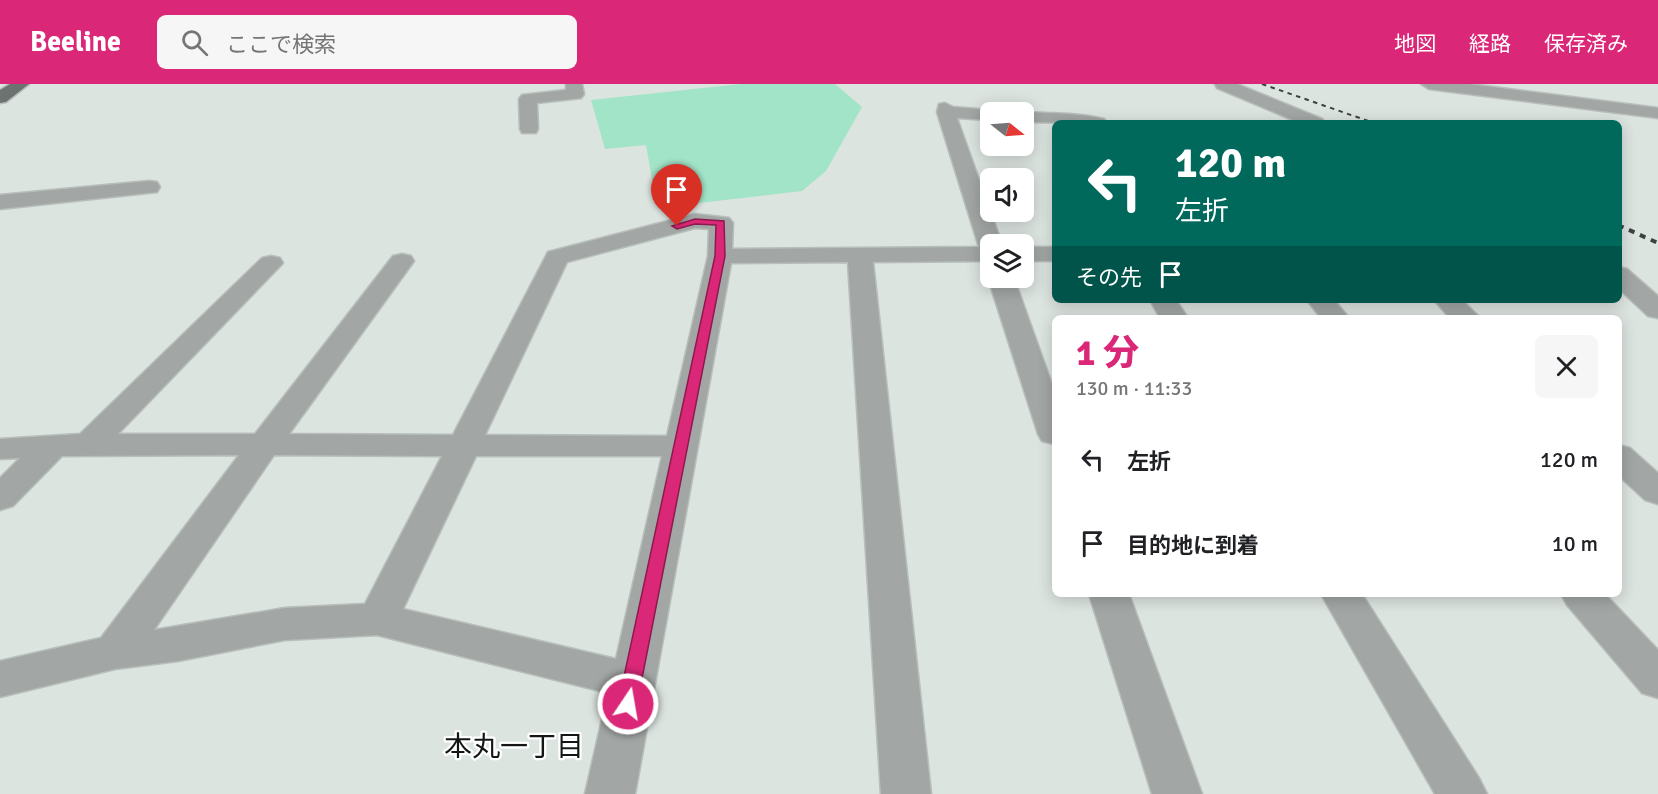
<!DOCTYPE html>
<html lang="ja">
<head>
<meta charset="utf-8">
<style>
	body { margin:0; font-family:Signika,"Noto Sans JP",sans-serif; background:#f6f6f6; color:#202124; height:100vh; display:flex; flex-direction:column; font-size:22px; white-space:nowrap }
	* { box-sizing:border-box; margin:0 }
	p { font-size:20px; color:#757577 }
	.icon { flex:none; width:33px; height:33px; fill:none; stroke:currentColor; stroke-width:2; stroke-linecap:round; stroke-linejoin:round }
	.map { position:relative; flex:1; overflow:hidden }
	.sheet { position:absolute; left:1052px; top:231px; width:570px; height:282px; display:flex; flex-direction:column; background:#fff; border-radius:9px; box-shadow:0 3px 15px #0003 }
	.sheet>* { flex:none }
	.hud { position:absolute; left:1052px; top:36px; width:570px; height:183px; border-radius:9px; box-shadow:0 3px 15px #0003; background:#00695c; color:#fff; overflow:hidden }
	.needle { width:39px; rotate:107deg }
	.buttons { position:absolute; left:980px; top:18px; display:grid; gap:12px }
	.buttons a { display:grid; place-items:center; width:54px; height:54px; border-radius:9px; background:#fff; box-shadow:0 3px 15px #0003; font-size:30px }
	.pin { position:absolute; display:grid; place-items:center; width:51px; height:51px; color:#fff; margin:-62px -26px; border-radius:50% 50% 50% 0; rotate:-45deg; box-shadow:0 0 6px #0007 }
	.pin .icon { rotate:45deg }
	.me { position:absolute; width:66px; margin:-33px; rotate:12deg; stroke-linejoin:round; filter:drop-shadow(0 0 4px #0008) }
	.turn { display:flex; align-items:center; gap:21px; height:126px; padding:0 24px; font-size:27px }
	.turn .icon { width:78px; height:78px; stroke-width:2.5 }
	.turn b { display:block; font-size:42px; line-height:51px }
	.then { display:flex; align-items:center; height:57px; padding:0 24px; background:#0003; gap:12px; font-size:22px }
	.round { display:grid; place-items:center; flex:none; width:63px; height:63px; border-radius:9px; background:#f6f6f6 }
	.overview { display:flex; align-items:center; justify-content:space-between; height:102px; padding:0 24px }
	h1 { font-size:36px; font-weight:800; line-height:45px; color:#db2777 }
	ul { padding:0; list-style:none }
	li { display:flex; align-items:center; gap:18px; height:84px; padding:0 24px }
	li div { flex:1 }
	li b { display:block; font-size:22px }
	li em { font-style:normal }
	header { display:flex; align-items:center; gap:36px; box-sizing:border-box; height:84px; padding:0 30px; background:#db2777; color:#fff }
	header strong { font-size:28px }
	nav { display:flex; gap:33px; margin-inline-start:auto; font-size:21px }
	.search { width:420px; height:54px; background:#f6f6f6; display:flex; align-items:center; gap:15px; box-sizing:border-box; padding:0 21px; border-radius:9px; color:#757577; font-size:22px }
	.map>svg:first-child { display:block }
	.green { fill:#a2e4c7 }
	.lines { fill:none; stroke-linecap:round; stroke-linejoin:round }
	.minor-casing { stroke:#b8bfbb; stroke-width:3 }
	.major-casing { stroke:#b8bfbb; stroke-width:3 }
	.minor { fill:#a2a6a4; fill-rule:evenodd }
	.major { fill:#6d7371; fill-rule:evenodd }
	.rail-far1 { stroke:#3d413f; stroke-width:2; stroke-dasharray:4.5 4.5; stroke-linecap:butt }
	.rail { stroke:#3d413f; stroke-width:4; stroke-dasharray:6 6; stroke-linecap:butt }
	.route { fill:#db2777; stroke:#8e194d; stroke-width:1.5 }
	.labels { text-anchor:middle; stroke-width:4.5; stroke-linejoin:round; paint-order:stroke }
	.near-neighbourhood-label { font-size:28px; fill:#131615; stroke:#fff }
</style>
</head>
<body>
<header>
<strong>Beeline</strong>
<div class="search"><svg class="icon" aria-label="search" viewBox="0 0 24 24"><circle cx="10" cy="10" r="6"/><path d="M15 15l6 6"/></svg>ここで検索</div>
<nav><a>地図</a><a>経路</a><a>保存済み</a></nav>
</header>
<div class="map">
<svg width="1658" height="710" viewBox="0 0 1658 710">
	<rect width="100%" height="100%" fill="#dce4e0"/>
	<!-- green -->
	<path class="green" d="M 741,0 L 835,0 L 862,23 L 826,87 L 802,107 L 664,123 L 656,118 L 646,61 L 605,65 L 591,16 Z"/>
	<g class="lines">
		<defs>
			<path id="minor" d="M 566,0 L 582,0 L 584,10 L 581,14 L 537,19 L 538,45 L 536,49 L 522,49 L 520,45 L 519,15 L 522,11 L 566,6 Z
				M 1215,0 L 1237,0 L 1322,35 L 1325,39 L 1300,39 L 1217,4 Z
				M 1421,0 L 1469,0 L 1658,24 L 1658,34 L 1429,5 Z
				M 945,19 L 953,23 L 990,26 L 997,28 L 990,28 L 990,36 L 957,34 L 1002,160 L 990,160 L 990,177 L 873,178 L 931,710 L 881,710 L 848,178 L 731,179 L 635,710 L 585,710 L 608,609 L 377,551 L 285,556 L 178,577 L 115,585 L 0,613 L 0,577 L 101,554 L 239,371 L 62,372 L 13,422 L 0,426 L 0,394 L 20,374 L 0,375 L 0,355 L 80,350 L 262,174 L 271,172 L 280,174 L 283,179 L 118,350 L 255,350 L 393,172 L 402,170 L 411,172 L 414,177 L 289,350 L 453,351 L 548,168 L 695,130 L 729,134 L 733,139 L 732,165 L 979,163 L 937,28 L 939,20 ZM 695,144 L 709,145 L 708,172 L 667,352 L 485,351 L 567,178 ZM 274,371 L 442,372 L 365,520 L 285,524 L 154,546 ZM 476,372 L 662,372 L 616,575 L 403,525 Z
				M 1019,28 L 1023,28 C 1050,29 1078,29 1104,35 L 1107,39 L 1023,38 L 1023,28 Z
				M 149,97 L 157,98 L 160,103 L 157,108 L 0,125 L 0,111 Z
				M 1023,163 L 1054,163 L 1054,177 L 1023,177 Z
				M 1618,183 L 1627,185 L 1658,212 L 1658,234 L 1648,232 L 1618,204 Z
				M 990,191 L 990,194 L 1014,194 L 1054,306 L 1054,360 L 1042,357 L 1038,350 L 988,194 Z
				M 1150,216 L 1176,216 L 1188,234 L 1160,234 Z
				M 1307,216 L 1334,216 L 1349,234 L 1321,234 Z
				M 1434,216 L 1462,216 L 1480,234 L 1450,234 Z
				M 1618,361 L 1630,364 L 1658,389 L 1658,420 L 1645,416 L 1618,391 Z
				M 1089,510 L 1129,510 L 1202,710 L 1152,710 Z
				M 1321,510 L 1362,510 L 1479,694 L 1487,710 L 1435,710 Z
				M 1561,510 L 1605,510 L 1658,566 L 1658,614 L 1642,609 L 1567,521 Z"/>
			<path id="major" d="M 10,0 L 29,0 L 6,18 L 0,19 L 0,6 Z"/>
		</defs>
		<!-- minor casing -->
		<use href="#minor" class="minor-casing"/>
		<!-- major casing -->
		<use href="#major" class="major-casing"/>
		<!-- minor -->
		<use href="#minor" class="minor"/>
		<!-- major -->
		<use href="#major" class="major"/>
		<!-- rail-far1 -->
		<path class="rail-far1" d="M 1262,0 L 1374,39"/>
		<!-- rail -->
		<path class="rail" d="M 1618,141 L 1658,159"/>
	</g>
	<!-- route -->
	<path class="route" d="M 695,135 L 724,137 L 725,172 L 637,620 L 634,625 L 628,628 L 621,625 L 618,620 L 715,172 L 716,141 L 695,140 L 677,145 L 672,142 Z"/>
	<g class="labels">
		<!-- near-neighbourhood labels -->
		<g class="near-neighbourhood-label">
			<text x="514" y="672">本丸一丁目</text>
		</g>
	</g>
</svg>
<div class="buttons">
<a><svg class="needle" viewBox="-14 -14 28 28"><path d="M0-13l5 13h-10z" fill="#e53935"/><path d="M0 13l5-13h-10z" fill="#757577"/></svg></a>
<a><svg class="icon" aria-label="sound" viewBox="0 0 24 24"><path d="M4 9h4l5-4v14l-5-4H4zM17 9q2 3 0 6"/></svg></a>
<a><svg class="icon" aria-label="layers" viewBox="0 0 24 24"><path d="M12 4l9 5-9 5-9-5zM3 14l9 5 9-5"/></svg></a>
</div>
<div class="pin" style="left:677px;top:142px;background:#d93025"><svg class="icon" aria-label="arrive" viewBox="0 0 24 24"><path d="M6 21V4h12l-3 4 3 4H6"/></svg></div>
<svg class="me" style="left:628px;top:620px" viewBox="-20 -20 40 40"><circle r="17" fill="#db2777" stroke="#fff" stroke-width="3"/><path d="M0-11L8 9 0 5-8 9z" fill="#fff"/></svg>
<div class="hud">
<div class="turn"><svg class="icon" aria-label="left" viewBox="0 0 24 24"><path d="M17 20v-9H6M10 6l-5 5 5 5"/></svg><div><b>120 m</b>左折</div></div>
<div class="then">その先<svg class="icon" aria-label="arrive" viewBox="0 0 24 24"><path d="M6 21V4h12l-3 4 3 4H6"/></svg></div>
</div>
<section class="sheet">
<div class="overview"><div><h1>1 分</h1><p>130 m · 11:33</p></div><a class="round"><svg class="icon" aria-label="close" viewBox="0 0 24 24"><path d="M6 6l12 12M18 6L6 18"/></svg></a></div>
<ul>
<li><svg class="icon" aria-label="left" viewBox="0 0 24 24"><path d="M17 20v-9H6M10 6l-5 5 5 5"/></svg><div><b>左折</b></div><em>120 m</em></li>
<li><svg class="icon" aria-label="arrive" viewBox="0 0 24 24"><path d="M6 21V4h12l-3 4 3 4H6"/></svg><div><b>目的地に到着</b></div><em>10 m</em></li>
</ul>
</section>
</div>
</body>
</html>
